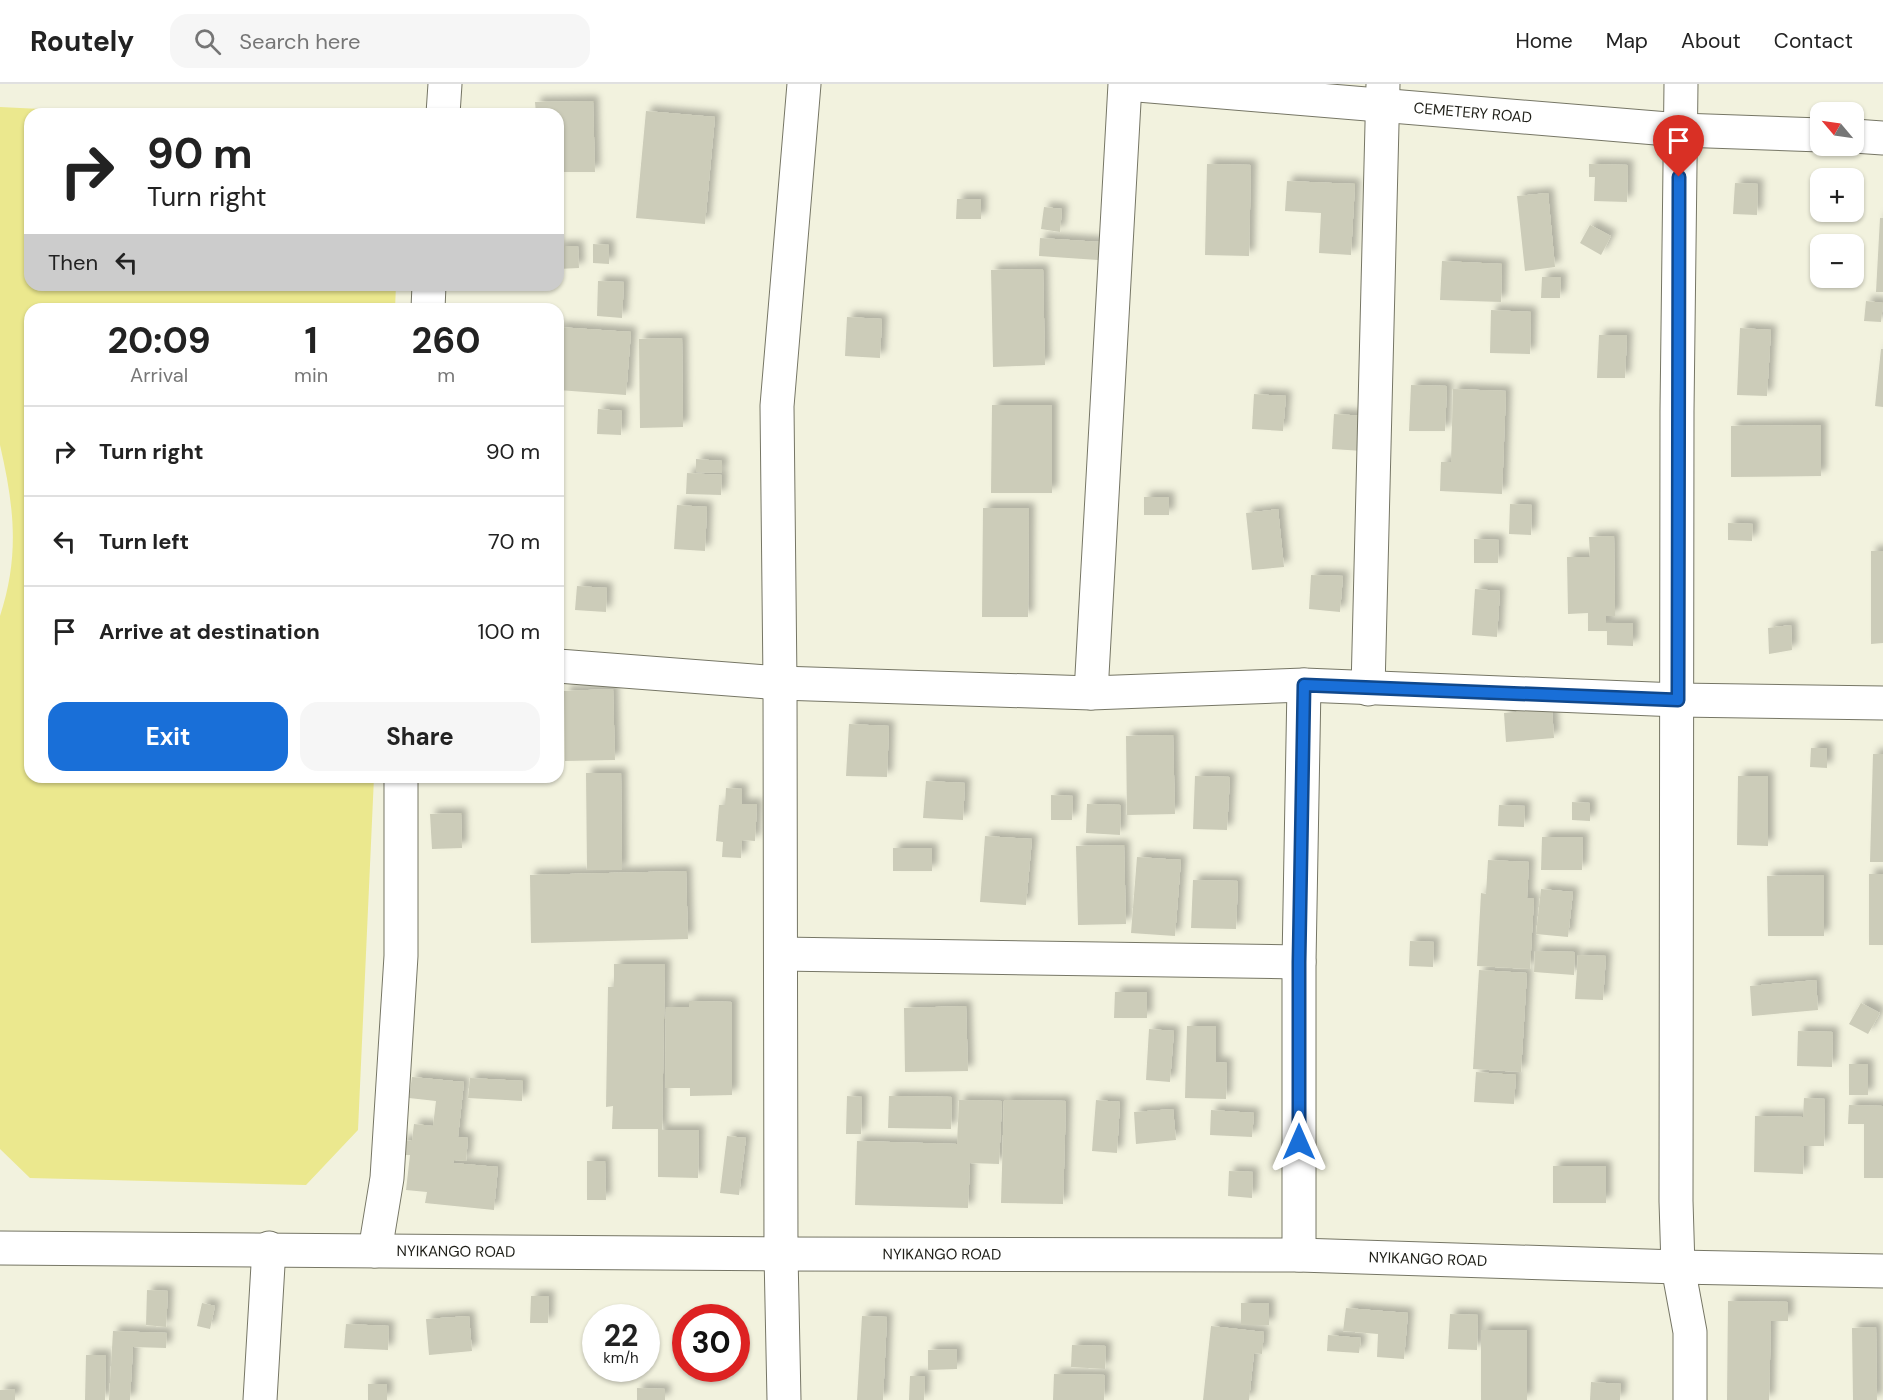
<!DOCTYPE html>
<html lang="en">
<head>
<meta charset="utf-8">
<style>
	body { margin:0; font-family:"DM Sans",sans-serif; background:#f6f6f6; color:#222; height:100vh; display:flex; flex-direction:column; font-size:22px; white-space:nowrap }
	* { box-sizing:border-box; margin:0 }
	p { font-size:20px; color:#767676 }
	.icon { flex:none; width:33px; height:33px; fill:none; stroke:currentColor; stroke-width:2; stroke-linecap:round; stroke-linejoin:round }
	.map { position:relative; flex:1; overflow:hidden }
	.sheet { position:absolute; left:24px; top:219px; width:540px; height:480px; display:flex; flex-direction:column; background:#fff; border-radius:18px; box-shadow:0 2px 4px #0004 }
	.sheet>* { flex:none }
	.banner { position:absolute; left:24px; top:24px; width:540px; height:183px; border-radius:18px; box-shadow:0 2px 4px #0004; background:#fff; color:#222; overflow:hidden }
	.needle { width:39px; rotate:299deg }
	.controls { position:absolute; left:1810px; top:18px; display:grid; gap:12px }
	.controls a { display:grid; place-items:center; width:54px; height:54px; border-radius:12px; background:#fff; box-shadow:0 2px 4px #0004; font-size:30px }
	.speed { position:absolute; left:582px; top:1220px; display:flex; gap:12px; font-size:30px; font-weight:700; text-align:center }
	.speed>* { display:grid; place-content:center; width:78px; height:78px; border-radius:50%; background:#fff; box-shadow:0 2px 4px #0004; line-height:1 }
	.speed small { font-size:15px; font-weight:400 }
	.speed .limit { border:9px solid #d22; background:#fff; color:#111 }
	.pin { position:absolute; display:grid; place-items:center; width:51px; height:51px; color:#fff; margin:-62px -26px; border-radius:50% 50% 50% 0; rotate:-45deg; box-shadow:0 0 6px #0007 }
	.pin .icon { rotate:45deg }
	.me { position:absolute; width:66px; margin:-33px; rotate:0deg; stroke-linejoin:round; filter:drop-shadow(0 0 4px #0008) }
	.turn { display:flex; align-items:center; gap:21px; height:126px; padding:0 24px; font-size:27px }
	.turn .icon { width:78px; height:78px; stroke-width:2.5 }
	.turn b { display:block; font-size:42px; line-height:51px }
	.then { display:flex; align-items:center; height:57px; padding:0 24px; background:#0003; gap:12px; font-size:22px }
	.eta { display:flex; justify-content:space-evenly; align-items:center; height:102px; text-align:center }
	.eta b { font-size:36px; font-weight:700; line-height:42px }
	.action { display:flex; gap:12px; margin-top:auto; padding:12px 24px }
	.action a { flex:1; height:69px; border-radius:18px; background:#196fd8; color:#fff; font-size:24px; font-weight:700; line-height:69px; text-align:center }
	.action a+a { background:#f6f6f6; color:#222 }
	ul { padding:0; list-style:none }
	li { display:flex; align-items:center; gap:18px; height:90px; padding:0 24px; border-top:2px solid #e0e0e0 }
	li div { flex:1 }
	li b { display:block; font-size:22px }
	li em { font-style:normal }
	header { display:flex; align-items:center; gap:36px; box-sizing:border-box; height:84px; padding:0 30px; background:#fff; border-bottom:2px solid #e0e0e0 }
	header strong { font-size:28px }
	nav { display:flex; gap:33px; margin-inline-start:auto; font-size:21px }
	.search { width:420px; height:54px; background:#f6f6f6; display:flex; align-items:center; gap:15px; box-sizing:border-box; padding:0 21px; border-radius:18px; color:#767676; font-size:22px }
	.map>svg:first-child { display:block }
	.green { fill:#ebe88e }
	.building { fill:#ccccb9; filter:url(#shadow) }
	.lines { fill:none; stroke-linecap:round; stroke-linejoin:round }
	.minor-casing { stroke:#767665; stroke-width:35 }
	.minor { stroke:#fff; stroke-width:33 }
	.route-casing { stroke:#10488c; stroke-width:15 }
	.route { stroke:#196fd8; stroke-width:10 }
	.labels { text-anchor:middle; stroke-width:5; stroke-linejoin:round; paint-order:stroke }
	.street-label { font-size:15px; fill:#1e1e17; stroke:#ffffef }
</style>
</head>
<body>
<header>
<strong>Routely</strong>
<div class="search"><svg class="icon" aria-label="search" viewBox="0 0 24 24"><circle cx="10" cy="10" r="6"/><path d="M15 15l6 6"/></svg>Search here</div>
<nav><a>Home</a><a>Map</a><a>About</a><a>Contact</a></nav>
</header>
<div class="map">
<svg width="1883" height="1316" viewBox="0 0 1883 1316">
	<defs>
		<filter id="shadow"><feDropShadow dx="5.5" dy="-5.5" stdDeviation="3" flood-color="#0004"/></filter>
	</defs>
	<rect width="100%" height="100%" fill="#f2f2de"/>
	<!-- green -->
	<path class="green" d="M 0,23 L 142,30 L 30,30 L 30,201 L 396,201 L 395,225 L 30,225 L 30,693 L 374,693 L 358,1046 L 306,1101 L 30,1094 L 0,1065 L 0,532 C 20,471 14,422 0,361 Z"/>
	<!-- building -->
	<path class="building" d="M 593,17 L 595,88 L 558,88 L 558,30 L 536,30 L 535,18 Z
		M 646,27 L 715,33 L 705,140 L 636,134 Z
		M 1207,80 L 1251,81 L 1249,172 L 1205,171 Z
		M 1589,80 L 1628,81 L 1627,118 L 1594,117 L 1595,93 L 1589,93 Z
		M 1287,97 L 1355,100 L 1351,171 L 1319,169 L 1321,129 L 1285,127 Z
		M 1735,99 L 1758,100 L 1757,131 L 1733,130 Z
		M 1548,109 L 1555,183 L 1525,187 L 1517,112 Z
		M 957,115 L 981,115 L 981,135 L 956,135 Z
		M 1044,123 L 1062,125 L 1060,148 L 1041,145 Z
		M 1880,134 L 1883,134 L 1883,208 L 1876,208 Z
		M 1590,141 L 1611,152 L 1601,171 L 1580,159 Z
		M 1040,154 L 1100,158 L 1098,176 L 1039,172 Z
		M 593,160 L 609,161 L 609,180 L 593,179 Z
		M 558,162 L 578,162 L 579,184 L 558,185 Z
		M 1442,177 L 1502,180 L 1501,218 L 1440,216 Z
		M 1043,185 L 1045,281 L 993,283 L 991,186 Z
		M 1542,193 L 1561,193 L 1560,214 L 1541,214 Z
		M 598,197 L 624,198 L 622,234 L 597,232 Z
		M 1866,217 L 1883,219 L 1881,238 L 1864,237 Z
		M 1491,226 L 1531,228 L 1530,270 L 1490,269 Z
		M 847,233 L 882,235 L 880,274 L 845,272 Z
		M 558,243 L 631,248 L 626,311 L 558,306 Z
		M 1740,244 L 1771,246 L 1767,312 L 1737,311 Z
		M 1599,251 L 1627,251 L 1625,294 L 1597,294 Z
		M 682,254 L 683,343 L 640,344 L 639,255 Z
		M 1881,265 L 1883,265 L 1883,323 L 1875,322 Z
		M 1411,301 L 1447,302 L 1445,347 L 1409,347 Z
		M 1453,305 L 1506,307 L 1502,410 L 1440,407 L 1441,378 L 1451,378 Z
		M 1254,310 L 1286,312 L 1283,347 L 1252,345 Z
		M 992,321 L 1052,321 L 1052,409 L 991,409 Z
		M 598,325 L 622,327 L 621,351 L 597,350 Z
		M 1334,330 L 1366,332 L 1363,367 L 1332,365 Z
		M 1821,341 L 1821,392 L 1731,393 L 1731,342 Z
		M 696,375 L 722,377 L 722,389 L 696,388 Z
		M 687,389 L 722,391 L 721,411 L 686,410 Z
		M 1144,413 L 1169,413 L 1169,431 L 1144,431 Z
		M 1510,420 L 1532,421 L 1531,451 L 1509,450 Z
		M 677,421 L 707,423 L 705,467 L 674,465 Z
		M 983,424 L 1029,424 L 1028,533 L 982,533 Z
		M 1278,425 L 1284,483 L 1252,486 L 1246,429 Z
		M 1728,439 L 1753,440 L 1752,457 L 1728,456 Z
		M 1614,452 L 1615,532 L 1606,532 L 1606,539 L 1633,539 L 1633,562 L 1607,561 L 1607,547 L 1588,547 L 1588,529 L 1568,530 L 1567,473 L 1590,473 L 1589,453 Z
		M 1474,455 L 1499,456 L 1498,479 L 1474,479 Z
		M 1871,467 L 1883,467 L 1883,559 L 1871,560 Z
		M 1311,491 L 1343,492 L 1340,528 L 1309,525 Z
		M 577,502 L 607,504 L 606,528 L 575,526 Z
		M 1475,505 L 1500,507 L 1497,553 L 1472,551 Z
		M 1791,541 L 1792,566 L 1769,570 L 1768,544 Z
		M 613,605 L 615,676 L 565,677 L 564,607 Z
		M 1552,625 L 1554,654 L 1506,658 L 1504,629 Z
		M 849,640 L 889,642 L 887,693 L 846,692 Z
		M 1173,651 L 1175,730 L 1127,731 L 1126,652 Z
		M 1811,664 L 1827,664 L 1827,684 L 1810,683 Z
		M 1873,670 L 1883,670 L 1883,778 L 1870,778 Z
		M 586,689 L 621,689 L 622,786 L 587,786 Z
		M 1195,692 L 1230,693 L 1227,746 L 1193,745 Z
		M 1738,692 L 1768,692 L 1768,762 L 1737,761 Z
		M 926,697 L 965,699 L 963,736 L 923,734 Z
		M 726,704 L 742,705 L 742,720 L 757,720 L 755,757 L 742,756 L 741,774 L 722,773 L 723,758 L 716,757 L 719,721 L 725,721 Z
		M 1051,711 L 1073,712 L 1072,736 L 1051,736 Z
		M 1572,718 L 1590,719 L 1590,737 L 1572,736 Z
		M 1087,720 L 1121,721 L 1120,751 L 1086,749 Z
		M 1499,721 L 1525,722 L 1524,743 L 1498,742 Z
		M 461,729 L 462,764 L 432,765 L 430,730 Z
		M 985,752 L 1032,755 L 1026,821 L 980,818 Z
		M 1542,753 L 1583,753 L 1582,786 L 1541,786 Z
		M 1124,761 L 1126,840 L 1078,841 L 1076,762 Z
		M 893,764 L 932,764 L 932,787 L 893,787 Z
		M 1137,773 L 1181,776 L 1175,852 L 1131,849 Z
		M 1488,776 L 1529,778 L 1527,814 L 1534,814 L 1530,885 L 1477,882 L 1481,809 L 1486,810 Z
		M 686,787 L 688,855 L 531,859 L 530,791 Z
		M 1869,790 L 1883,790 L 1883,861 L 1869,861 Z
		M 1824,791 L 1824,852 L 1768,852 L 1767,792 Z
		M 1193,796 L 1238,797 L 1236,845 L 1191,844 Z
		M 1541,805 L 1573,808 L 1568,853 L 1536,850 Z
		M 1410,857 L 1434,858 L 1433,883 L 1409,882 Z
		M 1535,867 L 1575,868 L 1574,891 L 1534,888 Z
		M 1578,871 L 1606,872 L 1603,916 L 1575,915 Z
		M 614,880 L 665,880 L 662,1046 L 699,1046 L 698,1094 L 658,1093 L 658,1045 L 612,1045 L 613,1022 L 606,1023 L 608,903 L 614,903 Z
		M 1479,886 L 1527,889 L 1521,988 L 1473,985 Z
		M 1816,896 L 1818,926 L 1752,932 L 1750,902 Z
		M 1115,908 L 1147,908 L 1147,934 L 1114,934 Z
		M 689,917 L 732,918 L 732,1011 L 690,1012 L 690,1004 L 665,1004 L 666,923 L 689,923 Z
		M 1861,919 L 1880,929 L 1868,950 L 1849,940 Z
		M 966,922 L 968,987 L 905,988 L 904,924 Z
		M 1187,942 L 1216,942 L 1216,978 L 1227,979 L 1226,1015 L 1185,1014 Z
		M 1149,945 L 1174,947 L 1170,998 L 1146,996 Z
		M 1798,947 L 1833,948 L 1832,983 L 1797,982 Z
		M 1849,980 L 1868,980 L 1868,1011 L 1849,1011 Z
		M 1476,988 L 1516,991 L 1514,1020 L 1474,1018 Z
		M 412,993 L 464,998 L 458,1053 L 468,1054 L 466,1077 L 454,1076 L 453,1079 L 498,1083 L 494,1126 L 425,1119 L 427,1108 L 406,1106 L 410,1071 L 401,1071 L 402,1056 L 412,1057 L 414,1040 L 433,1042 L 436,1017 L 409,1014 Z
		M 470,994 L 523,997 L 522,1017 L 468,1014 Z
		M 847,1012 L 862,1013 L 861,1050 L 846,1050 Z
		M 889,1012 L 952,1013 L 951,1045 L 888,1044 Z
		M 1804,1014 L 1825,1015 L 1824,1062 L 1804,1062 L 1803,1090 L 1754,1088 L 1755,1032 L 1803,1033 Z
		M 959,1016 L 1002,1017 L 999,1080 L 970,1079 L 968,1124 L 855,1121 L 857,1057 L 957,1060 Z
		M 1004,1016 L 1066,1017 L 1063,1120 L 1001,1119 Z
		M 1096,1016 L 1120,1018 L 1117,1069 L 1092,1067 Z
		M 1849,1021 L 1883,1022 L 1883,1094 L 1864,1094 L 1864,1040 L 1848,1040 Z
		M 1173,1025 L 1176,1056 L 1136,1060 L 1134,1028 Z
		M 1211,1026 L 1254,1029 L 1252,1053 L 1210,1051 Z
		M 727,1052 L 746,1054 L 739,1111 L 720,1109 Z
		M 587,1077 L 605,1077 L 606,1116 L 587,1116 Z
		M 1553,1082 L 1606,1082 L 1606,1119 L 1553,1119 Z
		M 1229,1087 L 1253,1088 L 1252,1114 L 1228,1112 Z
		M 147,1206 L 168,1207 L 166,1243 L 146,1241 Z
		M 531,1212 L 549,1212 L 548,1239 L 530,1239 Z
		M 1728,1217 L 1788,1218 L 1788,1237 L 1771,1237 L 1769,1316 L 1727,1316 Z
		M 202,1219 L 215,1222 L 210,1245 L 197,1242 Z
		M 1241,1219 L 1269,1219 L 1269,1241 L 1241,1241 Z
		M 1346,1224 L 1408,1229 L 1404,1275 L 1377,1273 L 1378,1250 L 1343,1247 Z
		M 1450,1230 L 1478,1231 L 1477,1266 L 1448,1265 Z
		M 469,1232 L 472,1267 L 429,1271 L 426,1235 Z
		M 862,1232 L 887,1233 L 883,1316 L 857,1316 Z
		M 346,1240 L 389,1242 L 388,1266 L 344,1264 Z
		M 1211,1242 L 1264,1248 L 1262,1270 L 1254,1269 L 1249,1316 L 1203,1316 Z
		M 1876,1243 L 1877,1316 L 1853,1316 L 1852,1244 Z
		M 1481,1246 L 1527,1246 L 1527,1316 L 1481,1316 Z
		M 113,1247 L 167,1249 L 166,1264 L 133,1263 L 130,1316 L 109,1316 Z
		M 1328,1251 L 1361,1254 L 1359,1269 L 1327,1267 Z
		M 1072,1261 L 1106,1262 L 1105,1285 L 1071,1283 Z
		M 957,1265 L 957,1285 L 928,1286 L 928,1266 Z
		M 86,1271 L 106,1271 L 105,1316 L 85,1316 Z
		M 1054,1290 L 1105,1291 L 1104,1316 L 1053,1316 Z
		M 910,1292 L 925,1292 L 924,1316 L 909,1316 Z
		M 1591,1298 L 1621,1300 L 1620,1316 L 1590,1316 Z
		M 368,1300 L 387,1300 L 387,1316 L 368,1316 Z
		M 637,1304 L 665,1305 L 665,1316 L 637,1316 Z
		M 15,1305 L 15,1316 L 0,1316 L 0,1306 Z"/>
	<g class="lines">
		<defs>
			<g id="minor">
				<path id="s1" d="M 1126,0 L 1680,46 L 1821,51"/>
				<path d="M 1681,0 L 1677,327 L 1676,1117 L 1678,1183 L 1690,1248 L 1690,1316"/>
				<path d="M 443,30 L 445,0"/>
				<path d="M 1854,52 L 1883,54"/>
				<path d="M 428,225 L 429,201"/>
				<path d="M 558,582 L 780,599 L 1091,609 L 1304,601 L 1678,616 L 1883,619"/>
				<path d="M 1368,605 L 1383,0"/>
				<path d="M 1091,609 L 1125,0"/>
				<path d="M 781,870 L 1299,878"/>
				<path id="s2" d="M 0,1164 L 781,1170 L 1299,1171 L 1678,1183 L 1883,1187"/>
				<path d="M 375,1167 L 387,1094 L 401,872 L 401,693"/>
				<path d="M 1299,1171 L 1299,878 L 1304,601"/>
				<path d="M 260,1316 L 269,1164"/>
				<path d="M 784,1316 L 781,1170 L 780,599 L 777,322 L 804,0"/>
			</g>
		</defs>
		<!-- minor casing -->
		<use href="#minor" class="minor-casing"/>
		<!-- minor -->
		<use href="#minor" class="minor"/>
	</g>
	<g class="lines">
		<defs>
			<path id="route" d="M 1299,1058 L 1299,878 L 1304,601 L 1678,616 L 1679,93"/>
		</defs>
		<!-- route casing -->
		<use href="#route" class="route-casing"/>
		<!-- route -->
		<use href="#route" class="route"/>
	</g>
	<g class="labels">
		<!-- street labels -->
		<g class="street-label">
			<text dy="5" stroke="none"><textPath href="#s1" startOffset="348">CEMETERY ROAD</textPath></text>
			<text dy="5" stroke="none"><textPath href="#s2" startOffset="456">NYIKANGO ROAD</textPath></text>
			<text dy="5" stroke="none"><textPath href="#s2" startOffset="942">NYIKANGO ROAD</textPath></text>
			<text dy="5" stroke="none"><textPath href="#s2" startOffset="1428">NYIKANGO ROAD</textPath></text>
		</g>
	</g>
</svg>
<div class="controls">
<a><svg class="needle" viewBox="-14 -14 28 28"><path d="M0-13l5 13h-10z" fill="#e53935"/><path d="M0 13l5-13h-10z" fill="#767676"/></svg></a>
<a>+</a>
<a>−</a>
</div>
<div class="speed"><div>22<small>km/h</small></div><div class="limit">30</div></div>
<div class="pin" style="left:1679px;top:93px;background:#d93025"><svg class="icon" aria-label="arrive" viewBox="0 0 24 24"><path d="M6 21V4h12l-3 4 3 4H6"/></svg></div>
<svg class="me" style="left:1299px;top:1058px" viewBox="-20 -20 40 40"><path d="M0-17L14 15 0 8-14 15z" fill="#196fd8" stroke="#fff" stroke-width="4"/></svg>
<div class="banner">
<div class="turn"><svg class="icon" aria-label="right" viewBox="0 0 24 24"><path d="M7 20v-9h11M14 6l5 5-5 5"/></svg><div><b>90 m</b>Turn right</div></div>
<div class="then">Then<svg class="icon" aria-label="left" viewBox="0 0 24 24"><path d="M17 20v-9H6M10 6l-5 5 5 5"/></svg></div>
</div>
<section class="sheet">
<div class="eta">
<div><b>20:09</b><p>Arrival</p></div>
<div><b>1</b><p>min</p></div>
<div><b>260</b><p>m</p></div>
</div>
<ul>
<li><svg class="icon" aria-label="right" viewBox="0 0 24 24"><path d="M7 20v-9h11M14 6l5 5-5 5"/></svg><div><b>Turn right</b></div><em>90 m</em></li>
<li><svg class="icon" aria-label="left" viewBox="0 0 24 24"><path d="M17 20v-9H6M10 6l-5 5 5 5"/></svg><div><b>Turn left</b></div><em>70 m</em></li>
<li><svg class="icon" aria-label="arrive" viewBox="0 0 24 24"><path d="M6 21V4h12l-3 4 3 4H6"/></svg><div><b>Arrive at destination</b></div><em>100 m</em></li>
</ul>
<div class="action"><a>Exit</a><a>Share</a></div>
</section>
</div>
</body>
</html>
